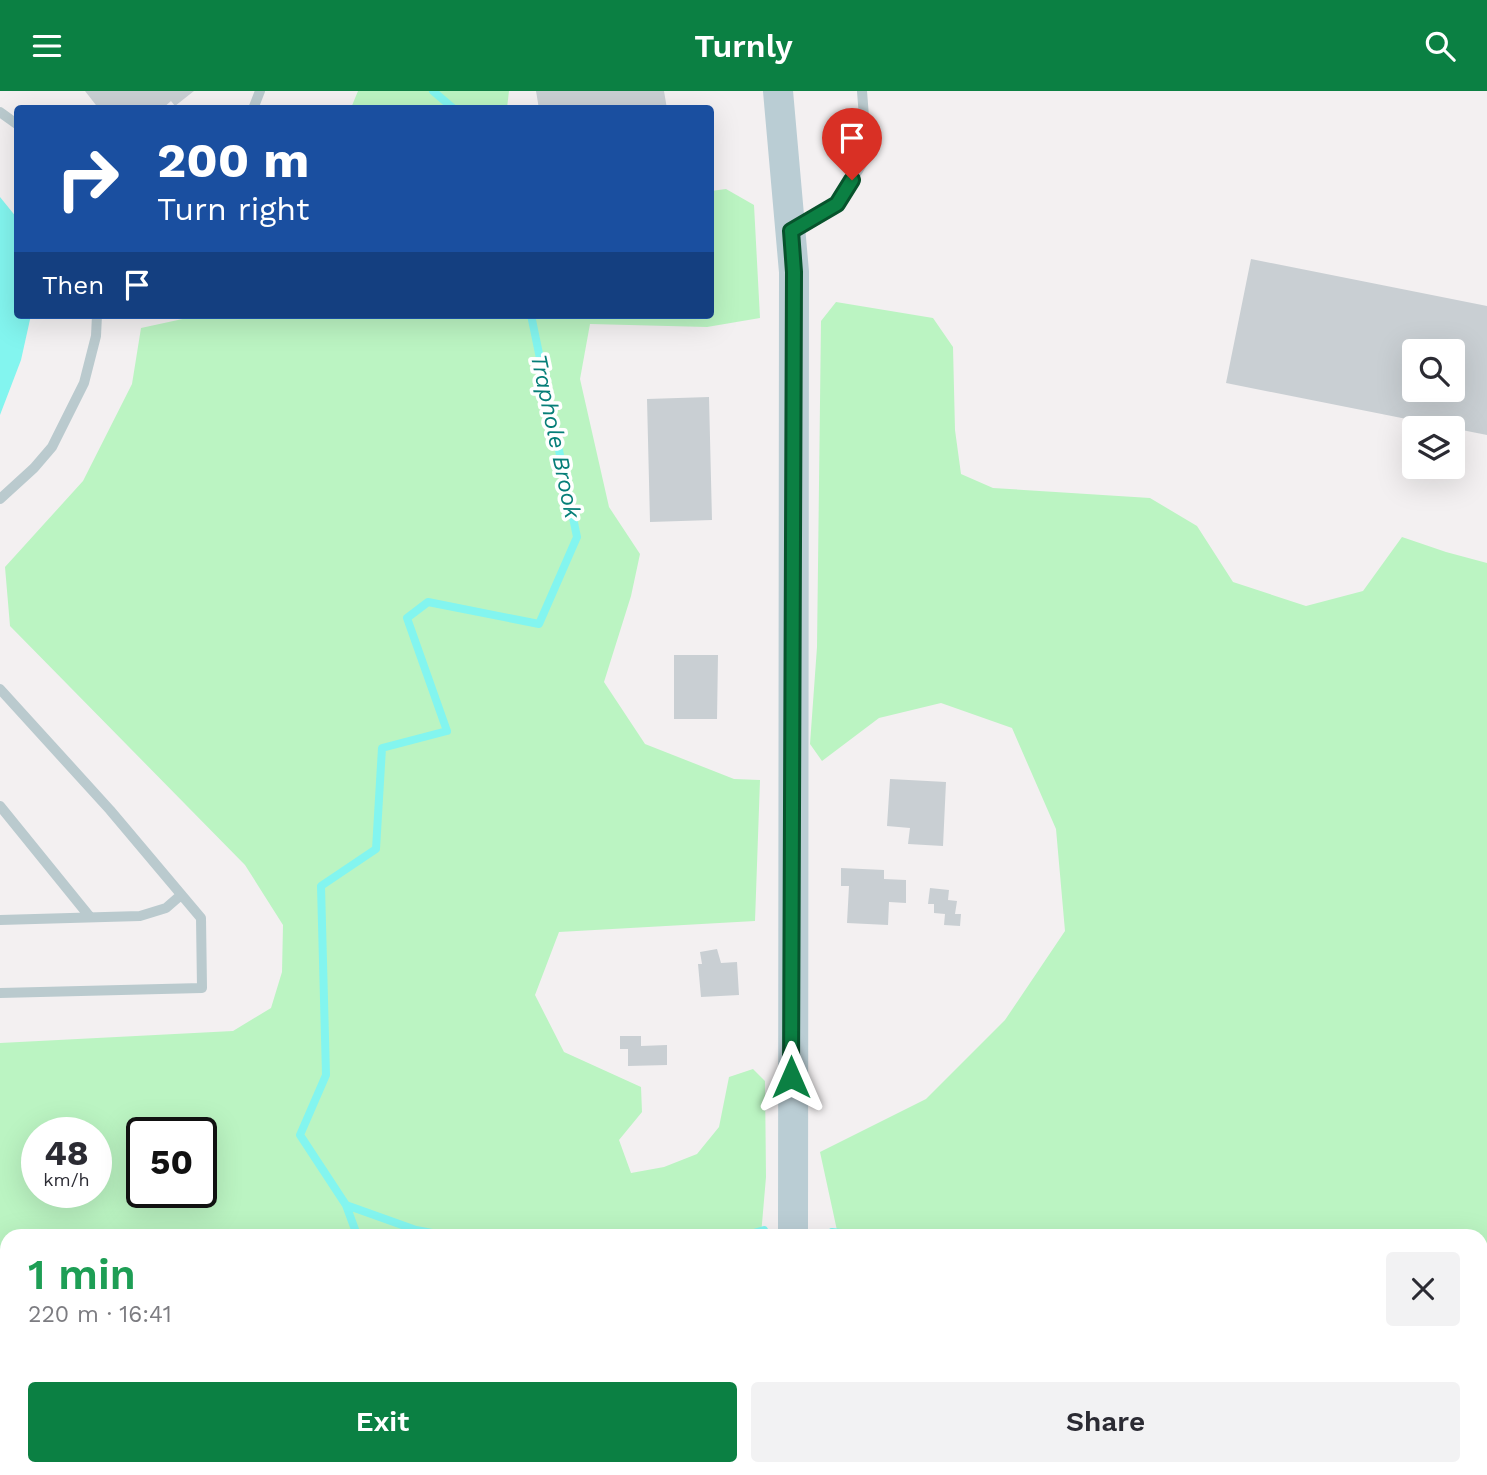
<!DOCTYPE html>
<html lang="en">
<head>
<meta charset="utf-8">
<style>
	body { margin:0; font-family:"Work Sans",sans-serif; background:#f2f2f3; color:#2b2b33; height:100vh; display:flex; flex-direction:column; font-size:26px; white-space:nowrap }
	* { box-sizing:border-box; margin:0 }
	p { font-size:23px; color:#7c7c81 }
	.icon { flex:none; width:38px; height:38px; fill:none; stroke:currentColor; stroke-width:2; stroke-linecap:round; stroke-linejoin:round }
	.map { position:relative; flex:1; overflow:hidden }
	.side { position:absolute; left:0px; top:1138px; width:1488px; height:247px; display:flex; flex-direction:column; background:#fff; border-radius:21px 21px 0 0; box-shadow:0 7px 28px #0002 }
	.side>* { flex:none }
	.top-card { position:absolute; left:14px; top:14px; width:700px; height:214px; border-radius:7px; box-shadow:0 7px 28px #0002; background:#1a4fa0; color:#fff; overflow:hidden }
	.controls { position:absolute; left:1402px; top:248px; display:grid; gap:14px }
	.controls a { display:grid; place-items:center; width:63px; height:63px; border-radius:7px; background:#fff; box-shadow:0 7px 28px #0002; font-size:35px }
	.speed { position:absolute; left:21px; top:1026px; display:flex; gap:14px; font-size:35px; font-weight:700; text-align:center }
	.speed>* { display:grid; place-content:center; width:91px; height:91px; border-radius:50%; background:#fff; box-shadow:0 7px 28px #0002; line-height:1 }
	.speed small { font-size:18px; font-weight:400 }
	.speed .limit { border:4px solid #111; border-radius:10px; background:#fff; color:#111 }
	.pin { position:absolute; display:grid; place-items:center; width:60px; height:60px; color:#fff; margin:-72px -30px; border-radius:50% 50% 50% 0; rotate:-45deg; box-shadow:0 0 7px #0007 }
	.pin .icon { rotate:45deg }
	.me { position:absolute; width:77px; margin:-38px; rotate:0deg; stroke-linejoin:round; filter:drop-shadow(0 0 5px #0008) }
	.turn { display:flex; align-items:center; gap:24px; height:147px; padding:0 28px; font-size:32px }
	.turn .icon { width:91px; height:91px; stroke-width:2.5 }
	.turn b { display:block; font-size:49px; line-height:60px }
	.then { display:flex; align-items:center; height:66px; padding:0 28px; background:#0003; gap:14px; font-size:26px }
	.round { display:grid; place-items:center; flex:none; width:74px; height:74px; border-radius:7px; background:#f2f2f3 }
	.head { display:flex; align-items:center; justify-content:space-between; height:119px; padding:0 28px }
	h1 { font-size:42px; font-weight:600; line-height:52px; color:#1e9e55 }
	.action { display:flex; gap:14px; margin-top:auto; padding:14px 28px }
	.action a { flex:1; height:80px; border-radius:7px; background:#0b8043; color:#fff; font-size:28px; font-weight:600; line-height:80px; text-align:center }
	.action a+a { background:#f2f2f3; color:#2b2b33 }
	header { display:flex; justify-content:space-between; align-items:center; height:91px; padding:0 28px; background:#0b8043; color:#fff; font-size:32px; font-weight:600 }
	.map>svg:first-child { display:block }
	.green { fill:#bbf4c2; fill-rule:evenodd }
	.water { fill:#83f5ef }
	.lines { fill:none; stroke-linecap:round; stroke-linejoin:round }
	.stream { stroke:#83f5ef; stroke-width:8 }
	.building { fill:#c9cfd3; fill-rule:evenodd }
	.service { stroke:#bacace; stroke-width:10 }
	.minor { stroke:#bacace; stroke-width:21 }
	.secondary { stroke:#bacdd4; stroke-width:30 }
	.route-casing { stroke:#07532c; stroke-width:18 }
	.route { stroke:#0b8043; stroke-width:12 }
	.labels { text-anchor:middle; stroke-width:7; stroke-linejoin:round; paint-order:stroke }
	.water-label { font-size:23px; font-style:italic; fill:#067e78; stroke:#fff }
</style>
</head>
<body>
<header><svg class="icon" aria-label="menu" viewBox="0 0 24 24"><path d="M4 6h16M4 12h16M4 18h16"/></svg>Turnly<svg class="icon" aria-label="search" viewBox="0 0 24 24"><circle cx="10" cy="10" r="6"/><path d="M15 15l6 6"/></svg></header>
<div class="map">
<svg width="1487" height="1384" viewBox="0 0 1487 1384">
	<rect width="100%" height="100%" fill="#f3f0f1"/>
	<!-- green -->
	<path class="green" d="M 358,0 L 509,0 L 507,17 L 351,17 Z
		M 726,98 L 754,114 L 760,227 L 707,236 L 590,233 L 580,288 L 609,416 L 640,463 L 631,505 L 604,591 L 645,653 L 734,688 L 760,689 L 755,830 L 559,841 L 535,904 L 564,961 L 641,996 L 642,1021 L 619,1049 L 631,1082 L 664,1076 L 697,1063 L 719,1036 L 729,986 L 753,978 L 765,990 L 766,1086 L 761,1144 L 7,1144 L 7,1377 L 546,1377 L 546,1384 L 0,1384 L 0,952 L 233,940 L 271,917 L 282,881 L 283,834 L 245,774 L 10,535 L 5,476 L 83,390 L 132,293 L 141,237 L 201,224 L 710,224 L 711,100 ZM 37,1041 L 96,1041 L 96,1101 L 37,1101 ZM 142,1041 L 201,1041 L 201,1101 L 142,1101 Z
		M 836,211 L 933,227 L 953,256 L 955,339 L 961,383 L 993,397 L 1150,407 L 1197,435 L 1233,491 L 1306,515 L 1363,500 L 1402,446 L 1446,461 L 1487,472 L 1487,1384 L 1333,1384 L 1336,1377 L 1480,1377 L 1480,1144 L 838,1144 L 820,1061 L 926,1008 L 1005,929 L 1065,840 L 1056,738 L 1012,637 L 941,612 L 879,627 L 822,670 L 810,653 L 817,556 L 821,230 Z"/>
	<!-- water -->
	<path class="water" d="M 0,106 L 17,127 L 18,224 L 31,224 L 21,269 L 0,324 Z"/>
	<g class="lines">
		<!-- stream -->
		<path class="stream" d="M 433,0 L 454,18
			M 346,1114 L 357,1144
			M 832,1141 L 861,1144
			M 443,1144 L 416,1139 L 346,1114 L 300,1044 L 326,984 L 321,795 L 376,758 L 382,657 L 447,640 L 407,527 L 428,511 L 539,533 L 577,446 L 531,224
			M 747,1144 L 764,1139
			M 1480,1232 L 1487,1237
			M 419,1384 L 420,1377"/>
	</g>
	<!-- building -->
	<path class="building" d="M 85,0 L 194,0 L 175,15 L 171,10 L 162,18 L 99,18 Z
		M 536,0 L 664,0 L 667,18 L 539,18 Z
		M 1251,168 L 1487,215 L 1487,344 L 1226,292 ZM 1414,261 L 1452,261 L 1452,299 L 1414,299 Z
		M 709,306 L 712,429 L 650,431 L 647,308 Z
		M 674,564 L 718,564 L 717,628 L 674,628 Z
		M 890,688 L 946,691 L 943,755 L 908,753 L 910,737 L 887,735 Z
		M 841,777 L 884,779 L 884,788 L 906,789 L 906,812 L 889,811 L 888,834 L 847,832 L 849,795 L 841,795 Z
		M 930,797 L 949,799 L 948,809 L 957,810 L 955,823 L 961,823 L 960,835 L 944,834 L 945,823 L 934,822 L 934,813 L 928,813 Z
		M 717,858 L 721,872 L 737,871 L 739,904 L 701,906 L 698,873 L 702,873 L 700,861 Z
		M 620,945 L 641,945 L 641,955 L 667,954 L 667,974 L 628,975 L 628,958 L 620,958 Z
		M 680,1377 L 711,1377 L 712,1384 L 681,1384 Z
		M 1227,1377 L 1260,1377 L 1260,1384 L 1227,1384 Z"/>
	<g class="lines">
		<!-- service -->
		<path class="service" d="M 253,18 L 260,0
			M 0,21 L 18,34
			M 793,138 L 837,113 L 867,65 L 862,0
			M 0,408 L 34,377 L 52,356 L 84,292 L 96,245 L 97,224
			M 0,598 L 110,719 L 201,827 L 202,897 L 0,902
			M 0,715 L 90,826
			M 0,829 L 140,825 L 166,817 L 181,804"/>
		<!-- minor -->
		<path class="minor" d="M 1086,1377 L 1107,1384"/>
		<!-- secondary -->
		<path class="secondary" d="M 778,0 L 794,181 L 793,1144
			M 794,1377 L 794,1384"/>
	</g>
	<g class="lines">
		<defs>
			<path id="route" d="M 791,986 L 794,181 L 791,140 L 837,113 L 852,89"/>
		</defs>
		<!-- route casing -->
		<use href="#route" class="route-casing"/>
		<!-- route -->
		<use href="#route" class="route"/>
	</g>
	<g class="labels">
		<!-- water labels -->
		<g class="water-label">
			<text transform="translate(556 345) rotate(78)" y="8">Traphole Brook</text>
		</g>
	</g>
</svg>
<div class="controls">
<a><svg class="icon" aria-label="search" viewBox="0 0 24 24"><circle cx="10" cy="10" r="6"/><path d="M15 15l6 6"/></svg></a>
<a><svg class="icon" aria-label="layers" viewBox="0 0 24 24"><path d="M12 4l9 5-9 5-9-5zM3 14l9 5 9-5"/></svg></a>
</div>
<div class="speed"><div>48<small>km/h</small></div><div class="limit">50</div></div>
<div class="pin" style="left:852px;top:89px;background:#d93025"><svg class="icon" aria-label="arrive" viewBox="0 0 24 24"><path d="M6 21V4h12l-3 4 3 4H6"/></svg></div>
<svg class="me" style="left:791px;top:986px" viewBox="-20 -20 40 40"><path d="M0-17L14 15 0 8-14 15z" fill="#0b8043" stroke="#fff" stroke-width="4"/></svg>
<div class="top-card">
<div class="turn"><svg class="icon" aria-label="right" viewBox="0 0 24 24"><path d="M7 20v-9h11M14 6l5 5-5 5"/></svg><div><b>200 m</b>Turn right</div></div>
<div class="then">Then<svg class="icon" aria-label="arrive" viewBox="0 0 24 24"><path d="M6 21V4h12l-3 4 3 4H6"/></svg></div>
</div>
<section class="side">
<div class="head"><div><h1>1 min</h1><p>220 m · 16:41</p></div><a class="round"><svg class="icon" aria-label="close" viewBox="0 0 24 24"><path d="M6 6l12 12M18 6L6 18"/></svg></a></div>
<div class="action"><a>Exit</a><a>Share</a></div>
</section>
</div>
</body>
</html>
